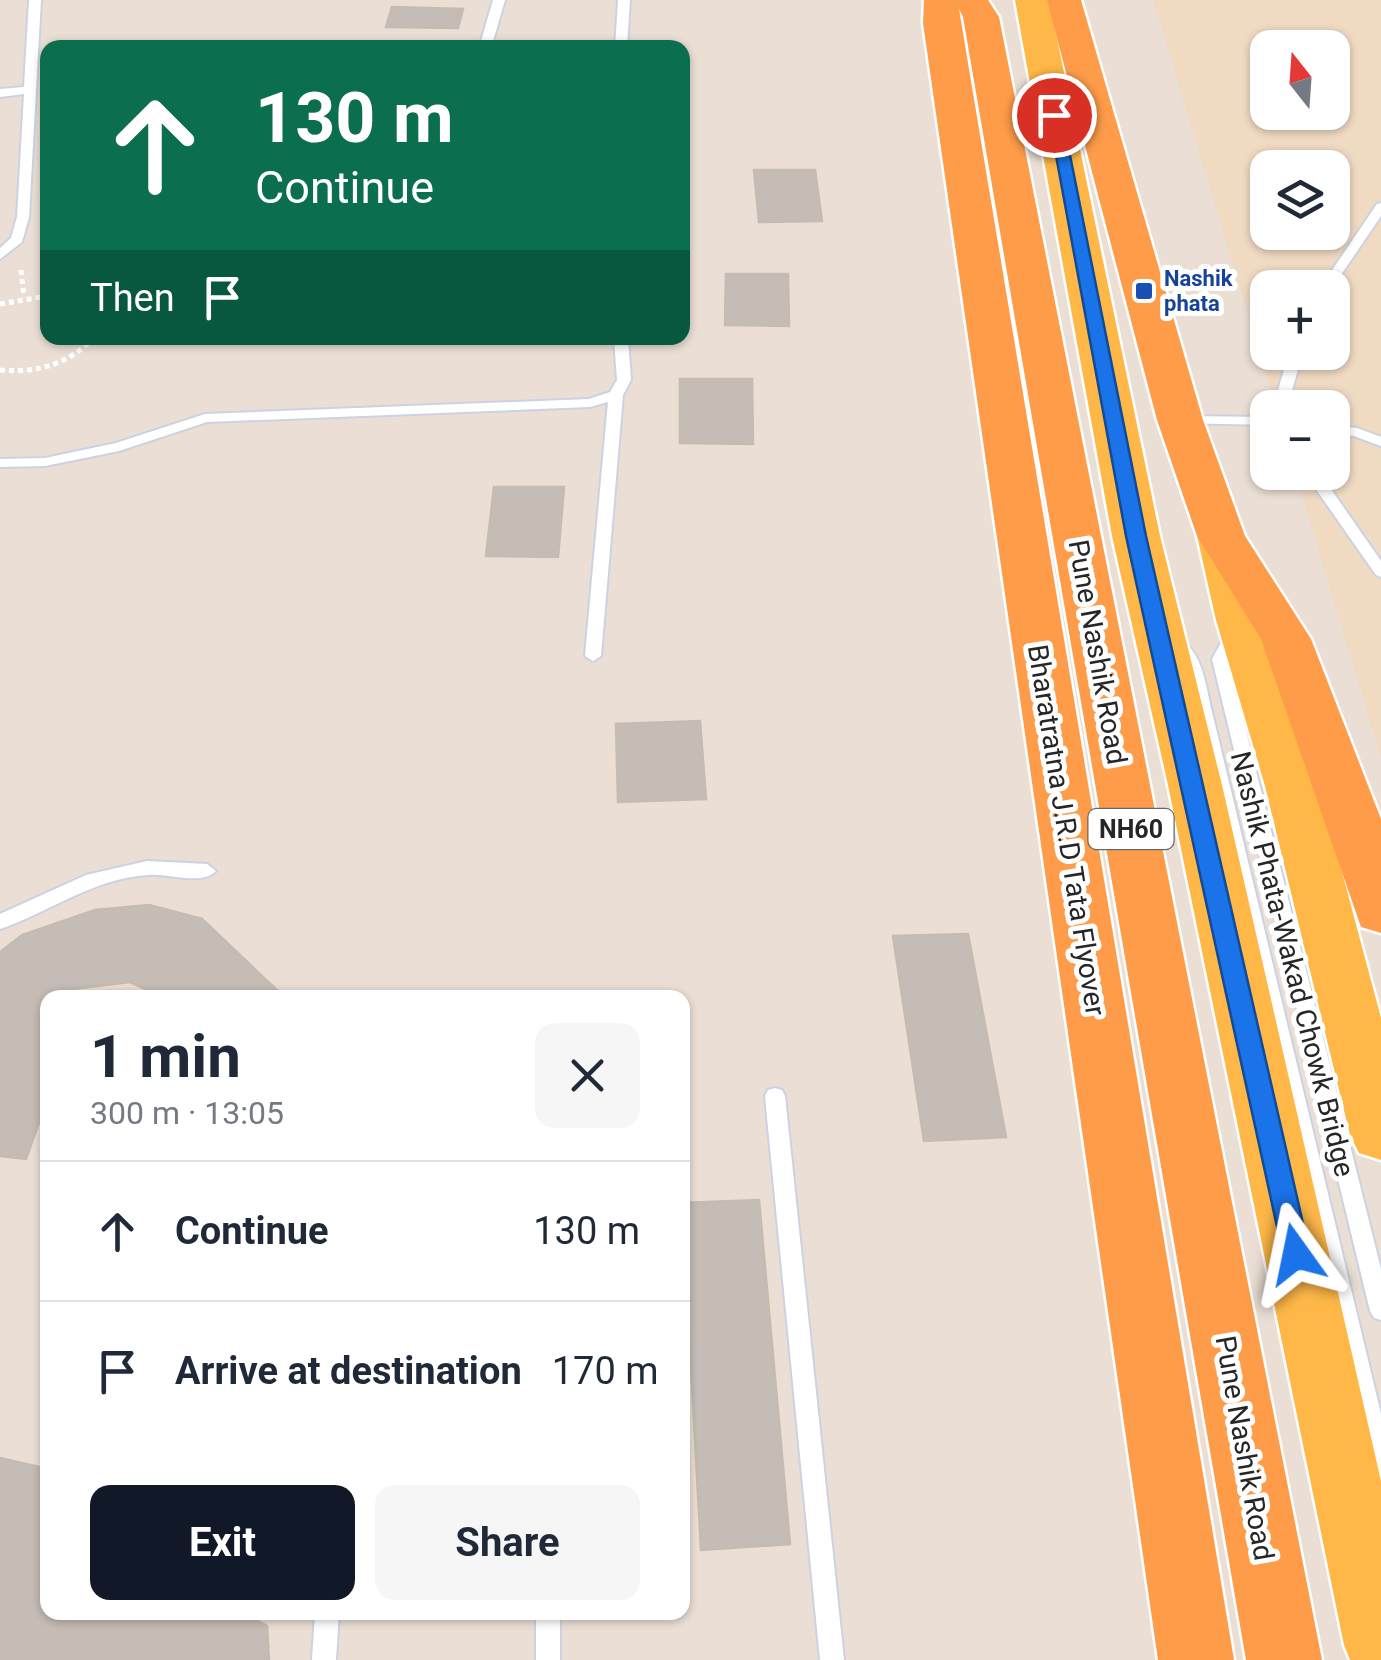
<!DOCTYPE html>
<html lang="en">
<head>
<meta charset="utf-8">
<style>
	body { margin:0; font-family:Roboto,sans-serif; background:#f6f6f7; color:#1f2937; height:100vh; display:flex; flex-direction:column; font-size:38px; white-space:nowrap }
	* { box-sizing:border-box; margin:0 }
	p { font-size:32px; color:#747a83 }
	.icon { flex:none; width:55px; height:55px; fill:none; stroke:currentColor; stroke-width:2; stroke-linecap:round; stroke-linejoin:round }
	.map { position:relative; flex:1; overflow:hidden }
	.details { position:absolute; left:40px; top:990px; width:650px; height:630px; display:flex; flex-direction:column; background:#fff; border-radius:20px; box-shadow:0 2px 8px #0004 }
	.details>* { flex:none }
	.banner { position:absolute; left:40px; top:40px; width:650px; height:305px; border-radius:20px; box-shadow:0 2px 8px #0004; background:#0b6e4f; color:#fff; overflow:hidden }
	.needle { width:65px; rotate:343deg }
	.controls { position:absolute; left:1250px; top:30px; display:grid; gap:20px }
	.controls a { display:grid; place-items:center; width:100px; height:100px; border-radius:20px; background:#fff; box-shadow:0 2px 8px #0004; font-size:50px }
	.pin { position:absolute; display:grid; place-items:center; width:85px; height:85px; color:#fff; margin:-42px; border:5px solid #fff; border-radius:50%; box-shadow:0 2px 10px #0007 }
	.me { position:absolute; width:110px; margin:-55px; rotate:348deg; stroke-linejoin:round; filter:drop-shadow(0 0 8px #0008) }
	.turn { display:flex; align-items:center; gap:35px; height:210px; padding:0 50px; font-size:45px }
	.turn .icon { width:130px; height:130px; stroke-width:2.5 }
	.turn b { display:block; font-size:70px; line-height:85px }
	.then { display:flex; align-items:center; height:95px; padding:0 50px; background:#0003; gap:20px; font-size:38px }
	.round { display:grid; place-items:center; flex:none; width:105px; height:105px; border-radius:20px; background:#f6f6f7 }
	.overview { display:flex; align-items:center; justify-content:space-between; height:170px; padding:0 50px }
	h1 { font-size:60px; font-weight:700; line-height:75px }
	.cta { display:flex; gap:20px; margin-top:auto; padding:20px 50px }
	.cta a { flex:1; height:115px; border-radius:20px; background:#111827; color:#fff; font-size:40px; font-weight:700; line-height:115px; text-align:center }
	.cta a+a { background:#f6f6f7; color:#1f2937 }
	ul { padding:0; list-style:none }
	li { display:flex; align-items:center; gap:30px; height:140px; padding:0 50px; border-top:2px solid #e0e1e3 }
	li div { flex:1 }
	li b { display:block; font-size:38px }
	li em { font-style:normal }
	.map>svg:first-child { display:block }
	.education { fill:#f0dac2; fill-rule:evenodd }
	.building { fill:#c6bcb6; stroke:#c6bbb0; stroke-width:2.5 }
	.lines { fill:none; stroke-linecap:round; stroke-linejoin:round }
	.service-casing { stroke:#cbd3e2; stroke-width:4 }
	.primary-casing { stroke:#fff; stroke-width:5 }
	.trunk-casing { stroke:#fff; stroke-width:5 }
	.path { stroke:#fff; stroke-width:5; stroke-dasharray:5 4; stroke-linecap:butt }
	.service { fill:#fff; fill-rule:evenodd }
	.primary { fill:#ffb847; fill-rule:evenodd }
	.trunk { fill:#ff9c4a; fill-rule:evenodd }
	.route { fill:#1a73e8; stroke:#114b97; stroke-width:2.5 }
	.transit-dot { fill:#1a4fb4; stroke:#fff; stroke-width:4 }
	.labels { text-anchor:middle; stroke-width:10; stroke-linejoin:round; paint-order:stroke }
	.far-transit-label { font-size:22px; font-weight:bold; fill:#164399; stroke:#fff; text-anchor:start }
	.shield { fill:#fff; stroke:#676767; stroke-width:2.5 }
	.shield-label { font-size:25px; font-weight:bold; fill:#262626 }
	.street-label { font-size:28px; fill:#262626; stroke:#fff }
</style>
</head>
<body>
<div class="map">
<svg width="1381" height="1660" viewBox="0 0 1381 1660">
	<rect width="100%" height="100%" fill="#ebdfd5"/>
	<!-- education -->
	<path class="education" d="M 1153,0 L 1381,0 L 1381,758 L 1295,473 L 1332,472 L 1332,408 L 1276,407 ZM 1268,48 L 1332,48 L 1332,112 L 1268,112 ZM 1268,168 L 1332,168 L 1332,232 L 1268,232 ZM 1268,288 L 1332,288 L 1332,352 L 1268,352 Z"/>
	<!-- building -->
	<path class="building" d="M 392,7 L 463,9 L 458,28 L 386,27 Z
		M 374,43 L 453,45 L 372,48 Z
		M 754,170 L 815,170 L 822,221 L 759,222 Z
		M 726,274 L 788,274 L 789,326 L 725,325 Z
		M 680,379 L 752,379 L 753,444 L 680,443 Z
		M 494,487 L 564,487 L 558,557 L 486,556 Z
		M 700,721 L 706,799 L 618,802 L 616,724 Z
		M 149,905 L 202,919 L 281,994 L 281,998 L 166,998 L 130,982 L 72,989 L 70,998 L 48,998 L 48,1097 L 26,1159 L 0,1156 L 0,952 L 22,935 L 95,910 Z
		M 968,934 L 1006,1137 L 924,1141 L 893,936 Z
		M 759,1200 L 790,1544 L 701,1550 L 682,1203 Z
		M 0,1458 L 48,1469 L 48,1612 L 241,1612 L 267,1626 L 269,1660 L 0,1660 Z"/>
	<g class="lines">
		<defs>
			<path id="service" d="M 29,0 L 41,0 L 29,217 L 22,242 L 0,259 L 0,248 L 11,238 L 17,217 L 24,94 L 0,97 L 0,89 L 24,87 Z
				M 493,0 L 505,0 L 491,48 L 479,48 Z
				M 618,0 L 630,0 L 627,48 L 615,48 Z
				M 1381,203 L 1381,216 L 1332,288 L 1320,288 L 1377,204 Z
				M 614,338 L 628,338 L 631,380 L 623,395 L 601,656 L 593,661 L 585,656 L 608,402 L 590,407 L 207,422 L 119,451 L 45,466 L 0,467 L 0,459 L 45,458 L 116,443 L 205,414 L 589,399 L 610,392 L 617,380 Z
				M 1289,352 L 1303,352 L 1287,408 L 1273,408 Z
				M 1183,416 L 1268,417 L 1268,425 L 1178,423 L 1178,417 Z
				M 1332,425 L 1357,428 L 1381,437 L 1381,446 L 1354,436 L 1332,433 Z
				M 1304,472 L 1319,472 L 1381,561 L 1381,577 L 1376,575 Z
				M 1236,625 L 1244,630 L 1228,659 L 1381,1269 L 1381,1320 L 1374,1318 L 1370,1311 L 1212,659 L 1230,626 Z
				M 1178,638 C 1204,651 1206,690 1213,716 L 1381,1414 L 1381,1471 L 1373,1468 L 1370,1461 L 1197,716 L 1182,659 L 1170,643 Z
				M 147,861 L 207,864 L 216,871 C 202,886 167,873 148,875 C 94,878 50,912 0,929 L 0,914 L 86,875 Z
				M 775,1088 L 782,1090 L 785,1096 L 844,1660 L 820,1660 L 765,1096 L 768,1090 Z
				M 315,1612 L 339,1612 L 336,1660 L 312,1660 Z
				M 536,1612 L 560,1612 L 560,1660 L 536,1660 Z"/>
			<path id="primary" d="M 1015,0 L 1049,0 L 1160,536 L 1222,785 L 1381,1481 L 1381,1660 L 1350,1660 L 1344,1645 L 1168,785 L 1112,536 Z
				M 1221,521 L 1238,525 L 1245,536 L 1266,620 L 1319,786 L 1381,1018 L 1381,1160 L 1359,1153 L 1350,1135 L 1265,786 L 1216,620 L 1197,536 L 1204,525 Z"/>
			<path id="trunk" d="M 924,0 L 988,0 L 999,17 L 1322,1660 L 1246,1660 L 963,17 L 959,9 L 1234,1660 L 1158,1660 L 923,23 Z
				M 1047,0 L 1081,0 L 1203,420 L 1245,536 L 1311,639 L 1381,819 L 1381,933 L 1361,927 L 1261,639 L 1197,536 L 1157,420 Z"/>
		</defs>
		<!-- service casing -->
		<use href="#service" class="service-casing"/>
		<!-- primary casing -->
		<use href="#primary" class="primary-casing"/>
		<!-- trunk casing -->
		<use href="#trunk" class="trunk-casing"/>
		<!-- path -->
		<path class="path" d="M 21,270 L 24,297
			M 0,304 L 48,296
			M 0,370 C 36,373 68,365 93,338"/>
		<!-- service -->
		<use href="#service" class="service"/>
		<!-- primary -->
		<use href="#primary" class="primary"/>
		<!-- trunk -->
		<use href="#trunk" class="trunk"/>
	</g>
	<!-- route -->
	<path class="route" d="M 1048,112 L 1062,115 L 1146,536 L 1310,1254 L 1306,1263 L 1296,1266 L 1287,1263 L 1283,1254 L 1126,536 Z"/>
	<!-- markers -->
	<rect class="transit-dot" x="1134" y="281" width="20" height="20" rx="5"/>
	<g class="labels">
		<!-- far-transit labels -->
		<g class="far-transit-label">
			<text x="1164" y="286">Nashik<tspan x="1164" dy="25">phata</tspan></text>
		</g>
		<!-- shield labels -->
		<rect class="shield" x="1088.5" y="809" width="85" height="40" rx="8"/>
		<g class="shield-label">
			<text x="1131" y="838">NH60</text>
		</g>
		<!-- street labels -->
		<g class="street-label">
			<text transform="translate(1098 652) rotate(80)" y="10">Pune Nashik Road</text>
			<text transform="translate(1067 830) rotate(81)" y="10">Bharatratna J.R.D Tata Flyover</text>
			<text transform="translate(1293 964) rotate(76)" y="10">Nashik Phata-Wakad Chowk Bridge</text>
			<text transform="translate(1245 1448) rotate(80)" y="10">Pune Nashik Road</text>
		</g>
	</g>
</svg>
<div class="controls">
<a><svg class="needle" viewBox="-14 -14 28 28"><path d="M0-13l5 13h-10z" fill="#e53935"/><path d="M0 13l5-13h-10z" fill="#747a83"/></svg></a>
<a><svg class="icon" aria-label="layers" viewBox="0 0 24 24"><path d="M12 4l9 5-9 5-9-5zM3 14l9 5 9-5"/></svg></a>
<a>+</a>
<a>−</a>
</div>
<div class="pin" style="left:1054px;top:115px;background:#d93025"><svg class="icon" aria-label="arrive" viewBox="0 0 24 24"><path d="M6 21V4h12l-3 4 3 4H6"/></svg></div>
<svg class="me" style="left:1296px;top:1254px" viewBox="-20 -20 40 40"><path d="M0-17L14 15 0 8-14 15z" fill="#1a73e8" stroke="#fff" stroke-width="4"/></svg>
<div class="banner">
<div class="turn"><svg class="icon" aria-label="ahead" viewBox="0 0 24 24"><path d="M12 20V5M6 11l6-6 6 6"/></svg><div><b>130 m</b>Continue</div></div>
<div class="then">Then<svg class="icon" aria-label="arrive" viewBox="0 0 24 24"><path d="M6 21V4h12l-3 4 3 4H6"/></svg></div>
</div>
<section class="details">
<div class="overview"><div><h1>1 min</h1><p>300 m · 13:05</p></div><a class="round"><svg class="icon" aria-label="close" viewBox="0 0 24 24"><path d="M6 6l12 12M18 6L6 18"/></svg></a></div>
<ul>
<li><svg class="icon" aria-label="ahead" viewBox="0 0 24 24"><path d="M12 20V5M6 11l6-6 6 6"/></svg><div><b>Continue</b></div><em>130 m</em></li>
<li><svg class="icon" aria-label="arrive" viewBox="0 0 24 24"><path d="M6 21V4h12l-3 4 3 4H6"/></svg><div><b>Arrive at destination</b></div><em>170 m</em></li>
</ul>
<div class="cta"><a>Exit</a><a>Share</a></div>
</section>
</div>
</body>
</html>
